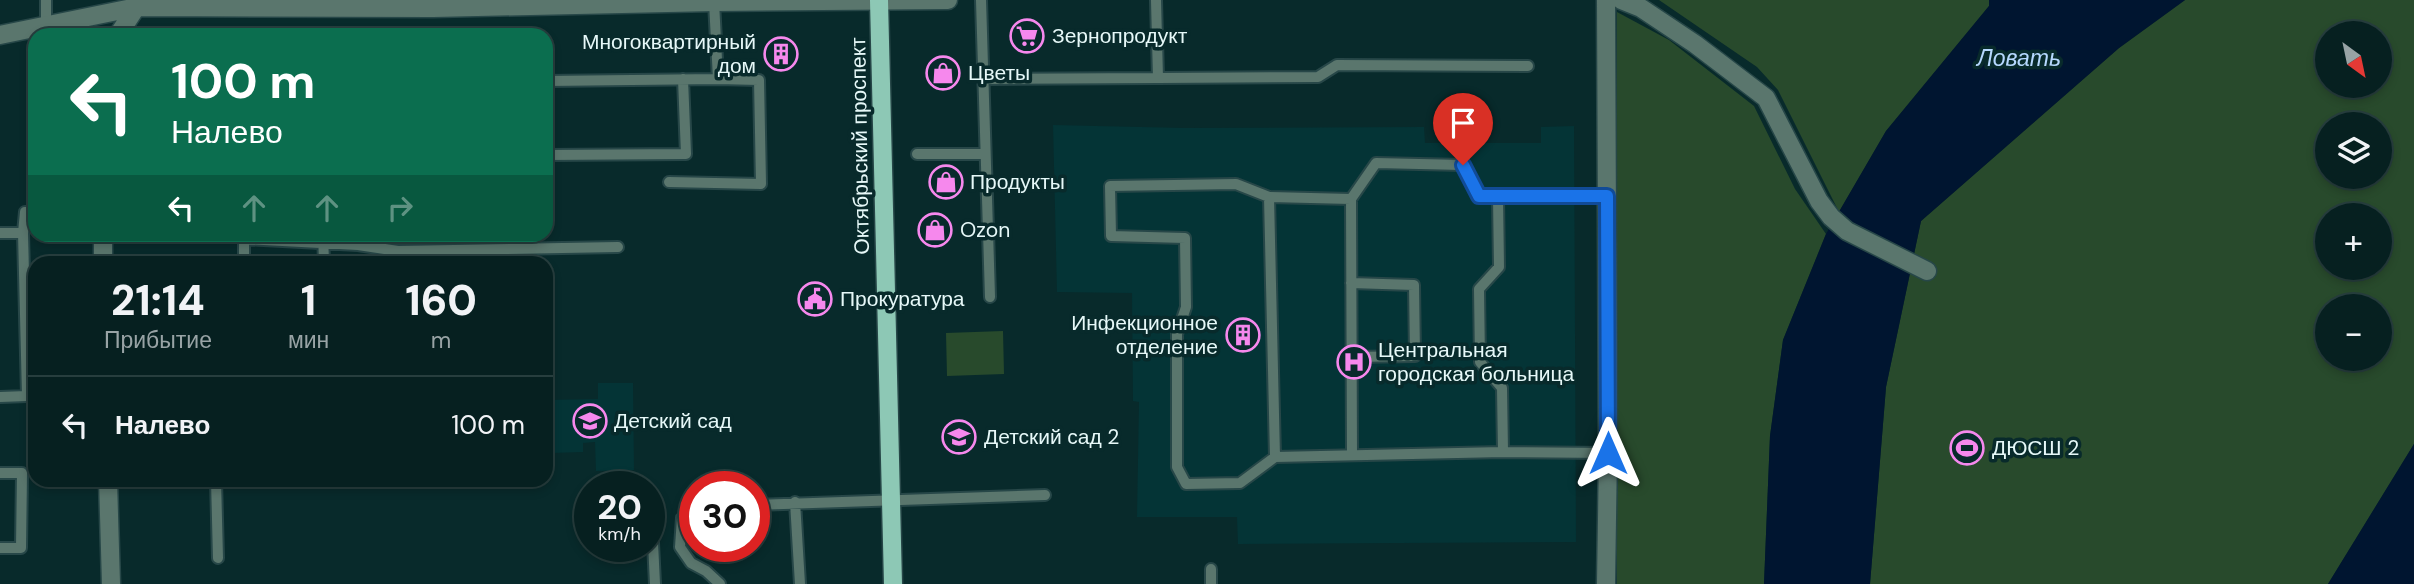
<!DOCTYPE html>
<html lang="ru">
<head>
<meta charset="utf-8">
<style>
	body { margin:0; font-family:"DM Sans",sans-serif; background:#142d2d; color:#f1f3f6; height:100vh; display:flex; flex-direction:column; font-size:26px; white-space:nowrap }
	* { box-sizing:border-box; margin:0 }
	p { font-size:23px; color:#98a3a5 }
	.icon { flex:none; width:38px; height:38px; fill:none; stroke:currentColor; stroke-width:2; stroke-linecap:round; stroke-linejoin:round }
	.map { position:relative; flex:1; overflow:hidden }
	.sheet { position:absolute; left:28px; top:256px; width:525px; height:231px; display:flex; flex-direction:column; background:#062020; border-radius:21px; box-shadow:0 4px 10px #0003,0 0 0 2px #273e3e }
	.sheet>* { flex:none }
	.top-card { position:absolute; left:28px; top:28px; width:525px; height:214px; border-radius:21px; box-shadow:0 4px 10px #0003,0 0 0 2px #273e3e; background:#0b6e4f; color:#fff; overflow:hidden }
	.needle { width:46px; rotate:147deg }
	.buttons { position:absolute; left:2315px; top:21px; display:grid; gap:14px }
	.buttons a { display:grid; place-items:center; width:77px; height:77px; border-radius:50%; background:#062020; box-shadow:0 4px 10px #0003,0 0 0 2px #273e3e; font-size:35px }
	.speed { position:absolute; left:574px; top:471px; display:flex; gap:14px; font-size:35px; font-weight:700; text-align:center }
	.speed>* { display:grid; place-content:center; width:91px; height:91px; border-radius:50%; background:#062020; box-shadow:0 4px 10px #0003,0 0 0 2px #273e3e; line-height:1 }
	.speed small { font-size:18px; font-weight:400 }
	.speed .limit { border:10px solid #d22; background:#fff; color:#111 }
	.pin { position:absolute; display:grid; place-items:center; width:60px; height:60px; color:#fff; margin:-72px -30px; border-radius:50% 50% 50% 0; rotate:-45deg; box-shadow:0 0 7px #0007 }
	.pin .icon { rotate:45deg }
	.me { position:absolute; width:77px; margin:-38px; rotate:0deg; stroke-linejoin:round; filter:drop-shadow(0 0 5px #0008) }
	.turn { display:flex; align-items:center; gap:24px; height:147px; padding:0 28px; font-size:32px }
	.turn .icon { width:91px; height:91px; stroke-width:2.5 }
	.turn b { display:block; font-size:49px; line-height:60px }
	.lanes { display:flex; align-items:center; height:66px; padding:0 28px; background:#0003; justify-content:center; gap:35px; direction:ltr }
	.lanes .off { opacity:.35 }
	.eta { display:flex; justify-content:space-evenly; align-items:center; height:119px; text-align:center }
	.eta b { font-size:42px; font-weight:800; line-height:49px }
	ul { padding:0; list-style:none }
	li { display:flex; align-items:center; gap:21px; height:98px; padding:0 28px; border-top:2px solid #273e3e }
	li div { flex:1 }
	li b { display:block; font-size:26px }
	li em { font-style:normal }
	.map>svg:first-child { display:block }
	.built { fill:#043436 }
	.green { fill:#284a2c; fill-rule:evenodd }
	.water { fill:#001530 }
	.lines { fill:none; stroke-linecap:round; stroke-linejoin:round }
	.lane-casing { stroke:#274748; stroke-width:14 }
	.street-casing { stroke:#274748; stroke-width:21 }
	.primary-casing { stroke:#274748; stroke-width:21 }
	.lane { stroke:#5a766d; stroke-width:10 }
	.street { stroke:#5a766d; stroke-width:18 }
	.primary { stroke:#8dc8b5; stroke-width:18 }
	.route-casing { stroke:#114b97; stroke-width:18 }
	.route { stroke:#1a73e8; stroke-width:12 }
	.labels { text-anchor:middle; stroke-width:7; stroke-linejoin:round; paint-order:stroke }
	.poi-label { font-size:21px; fill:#e6f8f8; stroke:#082a2b; text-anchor:start }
	.street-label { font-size:21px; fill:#e6f8f8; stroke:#082a2b }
	.water-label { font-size:23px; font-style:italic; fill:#b6d8fe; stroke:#082a2b }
</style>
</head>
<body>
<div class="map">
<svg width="2414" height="584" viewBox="0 0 2414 584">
	<rect width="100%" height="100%" fill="#082a2b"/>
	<!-- built -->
	<path class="built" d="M 1053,125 L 1184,128 L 1424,127 L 1425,143 L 1541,143 L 1541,127 L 1574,126 L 1576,542 L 1238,544 L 1237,517 L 1137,517 L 1139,402 L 1133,401 L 1132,293 L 1057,292 Z
		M 598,383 L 633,383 L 634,470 L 596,471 L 595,442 L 583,443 L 583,452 L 551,453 L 551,445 L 546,445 L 546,400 L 598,399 Z"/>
	<!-- green -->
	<path class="green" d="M 1659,0 L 1989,0 L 1989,6 L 1886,131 L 1839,212 L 1778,90 L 1757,67 Z
		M 2185,0 L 2414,0 L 2414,444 L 2328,584 L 1870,584 L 1886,387 L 1921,221 L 2119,48 ZM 2328,33 L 2380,33 L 2380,86 L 2328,86 ZM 2328,124 L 2380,124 L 2380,177 L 2328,177 ZM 2328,215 L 2380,215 L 2380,268 L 2328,268 ZM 2328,306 L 2380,306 L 2380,359 L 2328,359 Z
		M 1617,12 L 1669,40 L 1754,106 L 1795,189 L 1826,234 L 1783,340 L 1770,436 L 1764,584 L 1617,584 Z
		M 1003,331 L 1004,374 L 947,376 L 946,333 Z"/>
	<!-- water -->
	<path class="water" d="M 1989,0 L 2185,0 L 2119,48 L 1921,221 L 1886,387 L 1870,584 L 1764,584 L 1770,436 L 1783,340 L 1826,234 L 1886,131 L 1989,6 Z
		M 2414,444 L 2414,584 L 2328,584 Z"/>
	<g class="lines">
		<defs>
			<path id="lane" d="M 46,0 L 46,27
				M 981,0 L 990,297
				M 1158,78 L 1318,77 L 1337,65 L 1528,66
				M 983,79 L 1158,78 L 1156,0
				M 546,81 L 718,79 L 714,2
				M 917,154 L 985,154
				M 546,155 L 686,154 L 683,79
				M 669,182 L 761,184 L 759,80 L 718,79
				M 1607,196 L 1479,196 L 1463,165 L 1376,163 L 1351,199 L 1269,197 L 1275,457 L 1503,452 L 1608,453
				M 1269,197 L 1236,184 L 1110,186 L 1111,236 L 1185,238 L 1186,307 L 1177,334 L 1177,467 L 1186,484 L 1240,483 L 1275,457
				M 1498,197 L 1499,267 L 1479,289 L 1480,362 L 1502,388 L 1503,452
				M 1351,199 L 1352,455
				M 0,233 L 23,233
				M 237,234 L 244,239 L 244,262
				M 323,234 L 324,262
				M 244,239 L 358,245 L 398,251 L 618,247
				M 1351,283 L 1414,285 L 1415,356 L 1352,357
				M 0,397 L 27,396 L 23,233 L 25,212 L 35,212
				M 0,473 L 22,473 L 21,548 L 0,548
				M 216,480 L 218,558
				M 795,502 L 800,584
				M 754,505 L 1045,495
				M 695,509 L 682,518 L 680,547 L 691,563 L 706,571 L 720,584
				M 652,522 L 655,584
				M 1211,584 L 1211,569"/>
			<path id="street" d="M 1606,0 L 1608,453 L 1606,584
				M 1621,0 L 1641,8 L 1695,44 L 1766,98 L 1819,201 L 1831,217 L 1847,231 L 1927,271
				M 0,35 L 137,7 L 433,8 L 714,2 L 948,0
				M 118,35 L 139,3
				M 103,234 L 103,262
				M 108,480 L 111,584"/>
			<path id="primary" d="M 879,0 L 893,584"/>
		</defs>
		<!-- lane casing -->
		<use href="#lane" class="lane-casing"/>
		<!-- street casing -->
		<use href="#street" class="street-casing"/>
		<!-- primary casing -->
		<use href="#primary" class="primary-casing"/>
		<!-- lane -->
		<use href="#lane" class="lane"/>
		<!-- street -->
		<use href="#street" class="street"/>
		<!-- primary -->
		<use href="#primary" class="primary"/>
	</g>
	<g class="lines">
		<defs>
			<path id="route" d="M 1463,165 L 1479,196 L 1607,196 L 1608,453"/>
		</defs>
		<!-- route casing -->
		<use href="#route" class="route-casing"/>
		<!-- route -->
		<use href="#route" class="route"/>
	</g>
	<!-- icons -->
	<defs>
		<symbol id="supermarket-ring" viewBox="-11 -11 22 22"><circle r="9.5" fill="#082a2b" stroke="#f688ed" stroke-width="1.5"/><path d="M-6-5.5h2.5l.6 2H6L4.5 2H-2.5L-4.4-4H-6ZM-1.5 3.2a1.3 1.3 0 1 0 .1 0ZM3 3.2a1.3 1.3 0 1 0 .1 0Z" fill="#f688ed"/></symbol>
		<symbol id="building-ring" viewBox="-11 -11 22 22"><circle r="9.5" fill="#082a2b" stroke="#f688ed" stroke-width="1.5"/><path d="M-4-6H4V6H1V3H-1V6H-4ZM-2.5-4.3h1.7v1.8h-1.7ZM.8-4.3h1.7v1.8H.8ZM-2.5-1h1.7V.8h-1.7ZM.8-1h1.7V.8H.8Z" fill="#f688ed"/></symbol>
		<symbol id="shop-ring" viewBox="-11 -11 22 22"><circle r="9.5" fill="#082a2b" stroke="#f688ed" stroke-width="1.5"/><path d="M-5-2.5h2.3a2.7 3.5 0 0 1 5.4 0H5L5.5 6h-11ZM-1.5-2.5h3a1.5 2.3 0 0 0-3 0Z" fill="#f688ed"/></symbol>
		<symbol id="civic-ring" viewBox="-11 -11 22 22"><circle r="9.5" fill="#082a2b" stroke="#f688ed" stroke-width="1.5"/><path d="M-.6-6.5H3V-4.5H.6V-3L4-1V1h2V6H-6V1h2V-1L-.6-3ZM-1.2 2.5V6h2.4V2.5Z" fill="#f688ed"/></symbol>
		<symbol id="hospital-ring" viewBox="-11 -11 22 22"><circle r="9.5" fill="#082a2b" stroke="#f688ed" stroke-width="1.5"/><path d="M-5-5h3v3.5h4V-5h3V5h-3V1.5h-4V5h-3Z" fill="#f688ed"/></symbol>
		<symbol id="school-ring" viewBox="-11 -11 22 22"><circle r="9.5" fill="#082a2b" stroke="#f688ed" stroke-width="1.5"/><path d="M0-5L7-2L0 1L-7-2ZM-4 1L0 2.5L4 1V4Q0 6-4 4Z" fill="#f688ed"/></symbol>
		<symbol id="stadium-ring" viewBox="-11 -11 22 22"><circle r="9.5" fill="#082a2b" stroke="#f688ed" stroke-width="1.5"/><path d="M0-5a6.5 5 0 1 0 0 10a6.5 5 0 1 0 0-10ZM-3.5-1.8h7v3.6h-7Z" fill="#f688ed"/></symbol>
	</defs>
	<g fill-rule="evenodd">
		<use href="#supermarket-ring" x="1008" y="17" width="38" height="38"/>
		<use href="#building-ring" x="762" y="35" width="38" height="38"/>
		<use href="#shop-ring" x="924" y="54" width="38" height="38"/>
		<use href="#shop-ring" x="927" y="163" width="38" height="38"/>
		<use href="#shop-ring" x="916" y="211" width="38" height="38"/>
		<use href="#civic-ring" x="796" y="280" width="38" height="38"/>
		<use href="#building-ring" x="1224" y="316" width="38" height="38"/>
		<use href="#hospital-ring" x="1335" y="343" width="38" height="38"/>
		<use href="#school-ring" x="571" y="402" width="38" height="38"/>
		<use href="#school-ring" x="940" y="418" width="38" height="38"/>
		<use href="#stadium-ring" x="1948" y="429" width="38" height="38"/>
	</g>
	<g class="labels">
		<!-- poi labels -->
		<g class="poi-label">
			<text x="1052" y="43">Зернопродукт</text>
			<text x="756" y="49" text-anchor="end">Многоквартирный<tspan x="756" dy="24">дом</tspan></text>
			<text x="968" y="80">Цветы</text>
			<text x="970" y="189">Продукты</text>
			<text x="960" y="237">Ozon</text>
			<text x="840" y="306">Прокуратура</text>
			<text x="1218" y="330" text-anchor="end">Инфекционное<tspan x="1218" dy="24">отделение</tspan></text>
			<text x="1378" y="357">Центральная<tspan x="1378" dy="24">городская больница</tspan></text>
			<text x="614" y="428">Детский сад</text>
			<text x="984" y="444">Детский сад 2</text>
			<text x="1992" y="455">ДЮСШ 2</text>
		</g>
		<!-- street labels -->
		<g class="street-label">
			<text transform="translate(860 146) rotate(-91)" y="7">Октябрьский проспект</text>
		</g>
		<!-- water labels -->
		<g class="water-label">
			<text x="2019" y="66">Ловать</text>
		</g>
	</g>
</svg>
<div class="buttons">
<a><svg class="needle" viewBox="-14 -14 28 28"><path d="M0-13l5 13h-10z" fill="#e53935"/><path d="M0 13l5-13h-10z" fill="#98a3a5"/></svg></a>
<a><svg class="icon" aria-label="layers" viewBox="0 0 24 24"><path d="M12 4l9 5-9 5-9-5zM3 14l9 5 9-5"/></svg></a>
<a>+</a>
<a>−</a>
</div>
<div class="speed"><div>20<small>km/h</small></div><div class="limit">30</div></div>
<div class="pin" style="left:1463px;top:165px;background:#d93025"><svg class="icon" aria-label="arrive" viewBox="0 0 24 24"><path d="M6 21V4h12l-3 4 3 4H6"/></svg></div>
<svg class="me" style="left:1608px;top:453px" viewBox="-20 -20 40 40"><path d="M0-17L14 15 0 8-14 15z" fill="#1a73e8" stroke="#fff" stroke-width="4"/></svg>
<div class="top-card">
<div class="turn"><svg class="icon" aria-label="left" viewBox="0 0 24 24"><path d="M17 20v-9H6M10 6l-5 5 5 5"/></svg><div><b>100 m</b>Налево</div></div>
<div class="lanes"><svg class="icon" aria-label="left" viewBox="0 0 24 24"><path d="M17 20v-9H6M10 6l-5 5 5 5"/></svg><svg class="icon off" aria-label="ahead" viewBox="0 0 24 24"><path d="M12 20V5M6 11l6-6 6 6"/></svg><svg class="icon off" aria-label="ahead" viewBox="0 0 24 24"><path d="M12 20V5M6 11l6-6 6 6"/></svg><svg class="icon off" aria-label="right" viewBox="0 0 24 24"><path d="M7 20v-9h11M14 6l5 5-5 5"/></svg></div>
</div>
<section class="sheet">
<div class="eta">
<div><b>21:14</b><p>Прибытие</p></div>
<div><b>1</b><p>мин</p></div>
<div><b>160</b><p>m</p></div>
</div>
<ul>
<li><svg class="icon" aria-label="left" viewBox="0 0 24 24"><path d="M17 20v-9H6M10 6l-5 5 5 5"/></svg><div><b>Налево</b></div><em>100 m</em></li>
</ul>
</section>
</div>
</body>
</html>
